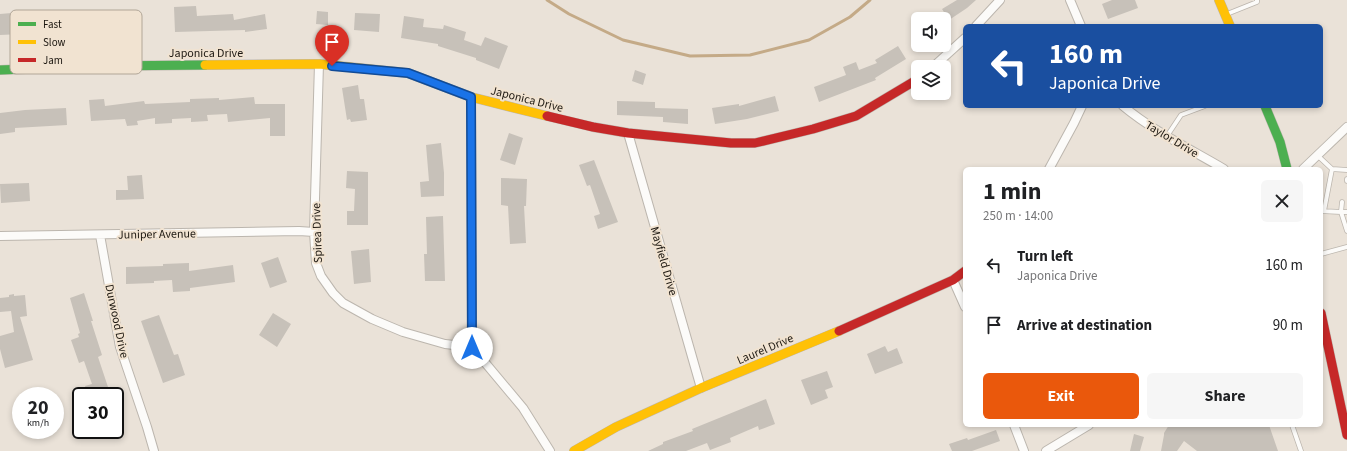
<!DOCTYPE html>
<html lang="en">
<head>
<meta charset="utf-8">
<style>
	body { margin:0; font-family:"Source Sans 3",sans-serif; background:#f6f6f6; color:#202124; height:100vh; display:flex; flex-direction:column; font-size:15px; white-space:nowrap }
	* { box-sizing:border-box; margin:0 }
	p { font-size:13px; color:#757577 }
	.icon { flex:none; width:22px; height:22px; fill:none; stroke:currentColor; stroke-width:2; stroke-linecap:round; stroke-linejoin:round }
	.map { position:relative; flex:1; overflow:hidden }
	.side { position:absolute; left:963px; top:167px; width:360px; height:260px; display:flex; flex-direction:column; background:#fff; border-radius:6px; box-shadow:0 2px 6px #0003 }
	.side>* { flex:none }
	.banner { position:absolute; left:963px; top:24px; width:360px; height:84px; border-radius:6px; box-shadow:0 2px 6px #0003; background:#1a4fa0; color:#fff; overflow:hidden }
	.controls { position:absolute; left:911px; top:12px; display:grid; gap:8px }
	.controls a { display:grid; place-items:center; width:40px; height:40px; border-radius:6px; background:#fff; box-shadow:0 2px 6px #0003; font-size:20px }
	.speed { position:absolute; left:12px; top:387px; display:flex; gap:8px; font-size:20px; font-weight:700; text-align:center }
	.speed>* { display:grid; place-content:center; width:52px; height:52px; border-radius:50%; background:#fff; box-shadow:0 2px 6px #0003; line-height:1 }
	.speed small { font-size:10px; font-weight:400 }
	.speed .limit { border:2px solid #111; border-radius:6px; background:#fff; color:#111 }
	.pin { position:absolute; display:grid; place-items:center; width:34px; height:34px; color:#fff; margin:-41px -17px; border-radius:50% 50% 50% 0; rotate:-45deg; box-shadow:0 0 4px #0007 }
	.pin .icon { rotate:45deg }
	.me { position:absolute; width:44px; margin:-22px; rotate:0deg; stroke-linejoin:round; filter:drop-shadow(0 0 3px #0008) }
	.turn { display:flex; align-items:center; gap:14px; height:84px; padding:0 20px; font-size:18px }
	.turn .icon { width:52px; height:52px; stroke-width:2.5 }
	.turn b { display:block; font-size:28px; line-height:34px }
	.round { display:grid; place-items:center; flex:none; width:42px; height:42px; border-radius:6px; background:#f6f6f6 }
	.head { display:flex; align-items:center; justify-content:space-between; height:68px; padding:0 20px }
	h1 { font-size:24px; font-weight:700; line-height:30px }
	.button { display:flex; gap:8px; margin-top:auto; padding:8px 20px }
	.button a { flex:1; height:46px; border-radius:6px; background:#ea580c; color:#fff; font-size:16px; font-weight:700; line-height:46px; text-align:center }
	.button a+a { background:#f6f6f6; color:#202124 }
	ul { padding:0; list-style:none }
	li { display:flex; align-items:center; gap:12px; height:60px; padding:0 20px }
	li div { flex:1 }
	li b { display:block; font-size:15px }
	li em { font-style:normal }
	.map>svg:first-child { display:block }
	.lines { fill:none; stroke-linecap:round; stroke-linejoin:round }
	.stream { stroke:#c4aa87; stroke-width:3 }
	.building { fill:#c7c1b9 }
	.lane-casing { stroke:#bcb6ae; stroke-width:5.5 }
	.street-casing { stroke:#bcb6ae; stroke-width:10 }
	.fast-casing { stroke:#bcb6ae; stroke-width:10 }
	.slow-casing { stroke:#bcb6ae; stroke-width:10 }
	.jam-casing { stroke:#bcb6ae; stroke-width:10 }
	.lane { stroke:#fcfbf9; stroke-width:4 }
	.street { stroke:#fcfbf9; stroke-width:8 }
	.fast { stroke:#4caf50; stroke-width:9 }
	.slow { stroke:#ffc107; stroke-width:9 }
	.jam { stroke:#c62828; stroke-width:9 }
	.route-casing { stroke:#114b97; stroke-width:10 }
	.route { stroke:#1a73e8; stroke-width:7 }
	.labels { text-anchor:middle; stroke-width:4; stroke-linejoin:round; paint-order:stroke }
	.street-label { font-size:12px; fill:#1c1710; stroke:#f1e3d1 }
	.key { fill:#f1e3d1; stroke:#b1a697; stroke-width:1 }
	.key-label { font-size:11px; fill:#1c1710 }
</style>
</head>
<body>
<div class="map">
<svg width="1347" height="451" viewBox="0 0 1347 451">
	<rect width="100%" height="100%" fill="#eae2d8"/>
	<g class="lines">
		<!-- stream -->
		<path class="stream" d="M 547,0 L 569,14 L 623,40 L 690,56 L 750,55 L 809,40 L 850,17 L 870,0"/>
	</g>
	<!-- building -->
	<path class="building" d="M 957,0 L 976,0 L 967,8 L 949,20 L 942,9 Z
		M 1112,0 L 1135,0 L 1138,8 L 1108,19 L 1102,4 Z
		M 196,6 L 197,16 L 233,14 L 234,20 L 265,14 L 267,29 L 245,32 L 245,30 L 175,32 L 174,7 Z
		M 89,10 L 91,34 L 66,36 L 66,32 L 0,35 L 0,14 L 23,12 L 23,19 L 64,18 L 64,12 Z
		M 317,11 L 328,12 L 328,25 L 316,24 Z
		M 355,13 L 380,14 L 379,32 L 354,30 Z
		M 404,16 L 424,19 L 423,27 L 443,29 L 444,25 L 466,32 L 464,40 L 481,46 L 485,37 L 508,46 L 499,69 L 476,60 L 476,58 L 438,46 L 438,44 L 401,38 Z
		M 898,46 L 906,59 L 875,78 L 876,80 L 819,102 L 814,87 L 846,75 L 843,67 L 856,62 L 859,70 L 877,63 L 875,60 Z
		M 635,70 L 646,74 L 643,85 L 632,81 Z
		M 358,85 L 360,99 L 364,99 L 367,120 L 351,122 L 350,119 L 347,120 L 342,88 Z
		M 775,96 L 779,111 L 747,119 L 715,124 L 712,108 L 739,104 L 739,106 Z
		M 254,97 L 255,104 L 285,104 L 285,136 L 270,136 L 270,118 L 228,122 L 227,114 L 207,115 L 208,121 L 191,122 L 191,118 L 172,119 L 172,123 L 155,124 L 155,118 L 137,121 L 138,125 L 127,126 L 125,119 L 91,121 L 89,100 L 104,99 L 105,106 L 144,101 L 145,104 L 190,102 L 190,99 L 219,98 L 219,100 Z
		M 617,101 L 655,102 L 655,108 L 688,109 L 688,124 L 663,122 L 663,117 L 617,115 Z
		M 66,108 L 67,125 L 15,128 L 15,132 L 0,134 L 0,113 L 25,110 Z
		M 509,133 L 523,138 L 515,165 L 500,160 Z
		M 441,143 L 444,173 L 444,196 L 421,197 L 420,182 L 429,181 L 426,145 Z
		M 594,160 L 618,222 L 598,229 L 594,216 L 600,214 L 590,185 L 587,186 L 579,165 Z
		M 347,171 L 368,172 L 368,225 L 347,225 L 347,211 L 354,211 L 355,189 L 346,188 Z
		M 142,175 L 144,199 L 116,200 L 116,190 L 128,190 L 127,176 Z
		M 501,178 L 527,179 L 526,206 L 524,206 L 526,243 L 510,244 L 508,206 L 501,205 Z
		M 29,183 L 30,201 L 1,203 L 0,184 Z
		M 443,216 L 445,281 L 425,281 L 424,254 L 427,254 L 426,217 Z
		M 369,249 L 371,282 L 354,284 L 351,251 Z
		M 278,257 L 287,282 L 270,288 L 261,263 Z
		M 189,263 L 189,271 L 233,265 L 235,282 L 190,288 L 190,291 L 173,292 L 172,280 L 154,281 L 154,283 L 126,284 L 126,267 L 163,266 L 163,264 Z
		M 84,293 L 93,321 L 91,321 L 102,355 L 98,357 L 111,396 L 89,396 L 85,386 L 92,384 L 84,361 L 79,363 L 71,340 L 79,337 L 78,334 L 80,333 L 70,298 Z
		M 14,294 L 14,296 L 25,295 L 27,316 L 20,317 L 33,360 L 5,368 L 0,349 L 0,336 L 14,332 L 11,311 L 0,312 L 0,298 L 9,297 L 9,295 Z
		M 273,313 L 291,324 L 277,347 L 259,335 Z
		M 159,315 L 174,355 L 178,354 L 185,375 L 163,383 L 141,321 Z
		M 885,346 L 888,352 L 897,348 L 903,363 L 875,374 L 867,354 Z
		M 827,371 L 833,387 L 825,390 L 828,398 L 811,405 L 801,380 Z
		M 766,399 L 775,424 L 759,430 L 758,426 L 730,438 L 731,442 L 710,450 L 707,443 L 686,451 L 648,451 L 663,444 L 663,442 L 693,431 L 692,429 Z
		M 1169,425 L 1269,425 L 1278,451 L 1197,451 L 1184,441 L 1177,451 L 1161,451 L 1164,435 L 1164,433 Z
		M 996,430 L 1000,441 L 972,451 L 952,451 L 949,444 L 967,438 L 968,440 Z
		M 1134,434 L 1144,437 L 1140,451 L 1130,451 Z"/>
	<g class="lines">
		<defs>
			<path id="lane" d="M 1227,14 L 1257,2 L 1257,0
				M 1167,136 L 1181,115 L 1205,106
				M 1317,155 L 1332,169 L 1324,211
				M 1332,169 L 1347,170
				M 1347,181 L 1347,179
				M 1342,202 L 1341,212 L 1347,212
				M 1321,211 L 1341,212 L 1347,231
				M 1321,254 L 1347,247
				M 1292,425 L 1301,451"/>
			<path id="street" d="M 1070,0 L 1081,26
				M 976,26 L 1000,0
				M 319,64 L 314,232 L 316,263 L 321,276 L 333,293 L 343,303 L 372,319 L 403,332 L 445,344 L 472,347
				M 933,67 L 965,38
				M 471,97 L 472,347
				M 1123,106 C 1153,131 1190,149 1224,169
				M 628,133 L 701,388
				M 1049,169 L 1074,123 L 1082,106
				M 1303,169 L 1347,127
				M 100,235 L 120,347 L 147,427 L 154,451
				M 0,236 L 299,231 L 314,232
				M 953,280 L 965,307
				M 472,347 L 523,408 L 550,451
				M 1014,425 L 1024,451
				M 1046,451 L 1089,425"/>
			<path id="fast" d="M 0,70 L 102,66 L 205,65
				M 1265,106 L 1280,142 L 1287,169"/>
			<path id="slow" d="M 1219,0 L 1230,26
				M 205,65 L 319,64 L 408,73 L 471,97 L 547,116
				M 574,451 L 616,427 L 701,388 L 839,331"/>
			<path id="jam" d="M 547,116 L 593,127 L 628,133 L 731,143 L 755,143 L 813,129 L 856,116 L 918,79
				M 1321,313 L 1347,435
				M 839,331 L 953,280 L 965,271"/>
		</defs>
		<!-- lane casing -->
		<use href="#lane" class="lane-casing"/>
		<!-- street casing -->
		<use href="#street" class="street-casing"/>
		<!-- fast casing -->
		<use href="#fast" class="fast-casing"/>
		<!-- slow casing -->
		<use href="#slow" class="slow-casing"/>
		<!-- jam casing -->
		<use href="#jam" class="jam-casing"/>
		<!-- lane -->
		<use href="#lane" class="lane"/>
		<!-- street -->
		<use href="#street" class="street"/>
		<!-- fast -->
		<use href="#fast" class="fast"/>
		<!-- slow -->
		<use href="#slow" class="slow"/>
		<!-- jam -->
		<use href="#jam" class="jam"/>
	</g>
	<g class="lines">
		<defs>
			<path id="route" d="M 332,66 L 408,73 L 471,97 L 472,348"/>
		</defs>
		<!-- route casing -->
		<use href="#route" class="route-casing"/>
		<!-- route -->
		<use href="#route" class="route"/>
	</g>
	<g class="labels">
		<!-- street labels -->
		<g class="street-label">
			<text x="206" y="57">Japonica Drive</text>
			<text transform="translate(527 99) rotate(14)" y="4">Japonica Drive</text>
			<text transform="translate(1172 139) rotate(31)" y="4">Taylor Drive</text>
			<text transform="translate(317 233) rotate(-92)" y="4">Spirea Drive</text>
			<text transform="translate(157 234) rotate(-1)" y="4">Juniper Avenue</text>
			<text transform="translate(664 261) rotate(74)" y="4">Mayfield Drive</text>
			<text transform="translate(117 321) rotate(78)" y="4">Durwood Drive</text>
			<text transform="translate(765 349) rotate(-23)" y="4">Laurel Drive</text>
		</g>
	</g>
	<!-- legend -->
	<rect x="10" y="10" width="132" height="64" rx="6" class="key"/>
	<rect x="18" y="22" width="18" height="4" fill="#4caf50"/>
	<rect x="18" y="40" width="18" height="4" fill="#ffc107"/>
	<rect x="18" y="58" width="18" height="4" fill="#c62828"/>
	<g class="key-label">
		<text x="43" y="28">Fast</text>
		<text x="43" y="46">Slow</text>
		<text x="43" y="64">Jam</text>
	</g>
</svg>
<div class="controls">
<a><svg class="icon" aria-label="sound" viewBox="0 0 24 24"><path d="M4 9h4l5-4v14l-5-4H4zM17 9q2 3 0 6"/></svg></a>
<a><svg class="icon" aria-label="layers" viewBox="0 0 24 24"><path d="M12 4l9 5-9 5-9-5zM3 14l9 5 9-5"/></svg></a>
</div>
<div class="speed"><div>20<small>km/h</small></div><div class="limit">30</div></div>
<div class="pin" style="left:332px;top:66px;background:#d93025"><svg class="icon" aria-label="arrive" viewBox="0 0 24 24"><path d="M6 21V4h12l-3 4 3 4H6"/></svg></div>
<svg class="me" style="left:472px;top:348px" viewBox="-20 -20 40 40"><circle r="19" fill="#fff"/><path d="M0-13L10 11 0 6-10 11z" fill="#1a73e8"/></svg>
<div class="banner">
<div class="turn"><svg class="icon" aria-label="left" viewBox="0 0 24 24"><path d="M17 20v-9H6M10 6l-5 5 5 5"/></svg><div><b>160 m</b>Japonica Drive</div></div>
</div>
<section class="side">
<div class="head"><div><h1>1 min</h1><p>250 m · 14:00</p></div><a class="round"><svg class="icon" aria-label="close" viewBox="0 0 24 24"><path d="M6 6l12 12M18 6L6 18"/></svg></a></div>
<ul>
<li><svg class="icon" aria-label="left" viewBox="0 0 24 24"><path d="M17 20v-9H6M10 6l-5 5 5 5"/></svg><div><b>Turn left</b><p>Japonica Drive</p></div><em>160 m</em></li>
<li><svg class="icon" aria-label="arrive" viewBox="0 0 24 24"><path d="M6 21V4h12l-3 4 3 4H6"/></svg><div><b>Arrive at destination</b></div><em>90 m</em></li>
</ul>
<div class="button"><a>Exit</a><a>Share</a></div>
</section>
</div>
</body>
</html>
